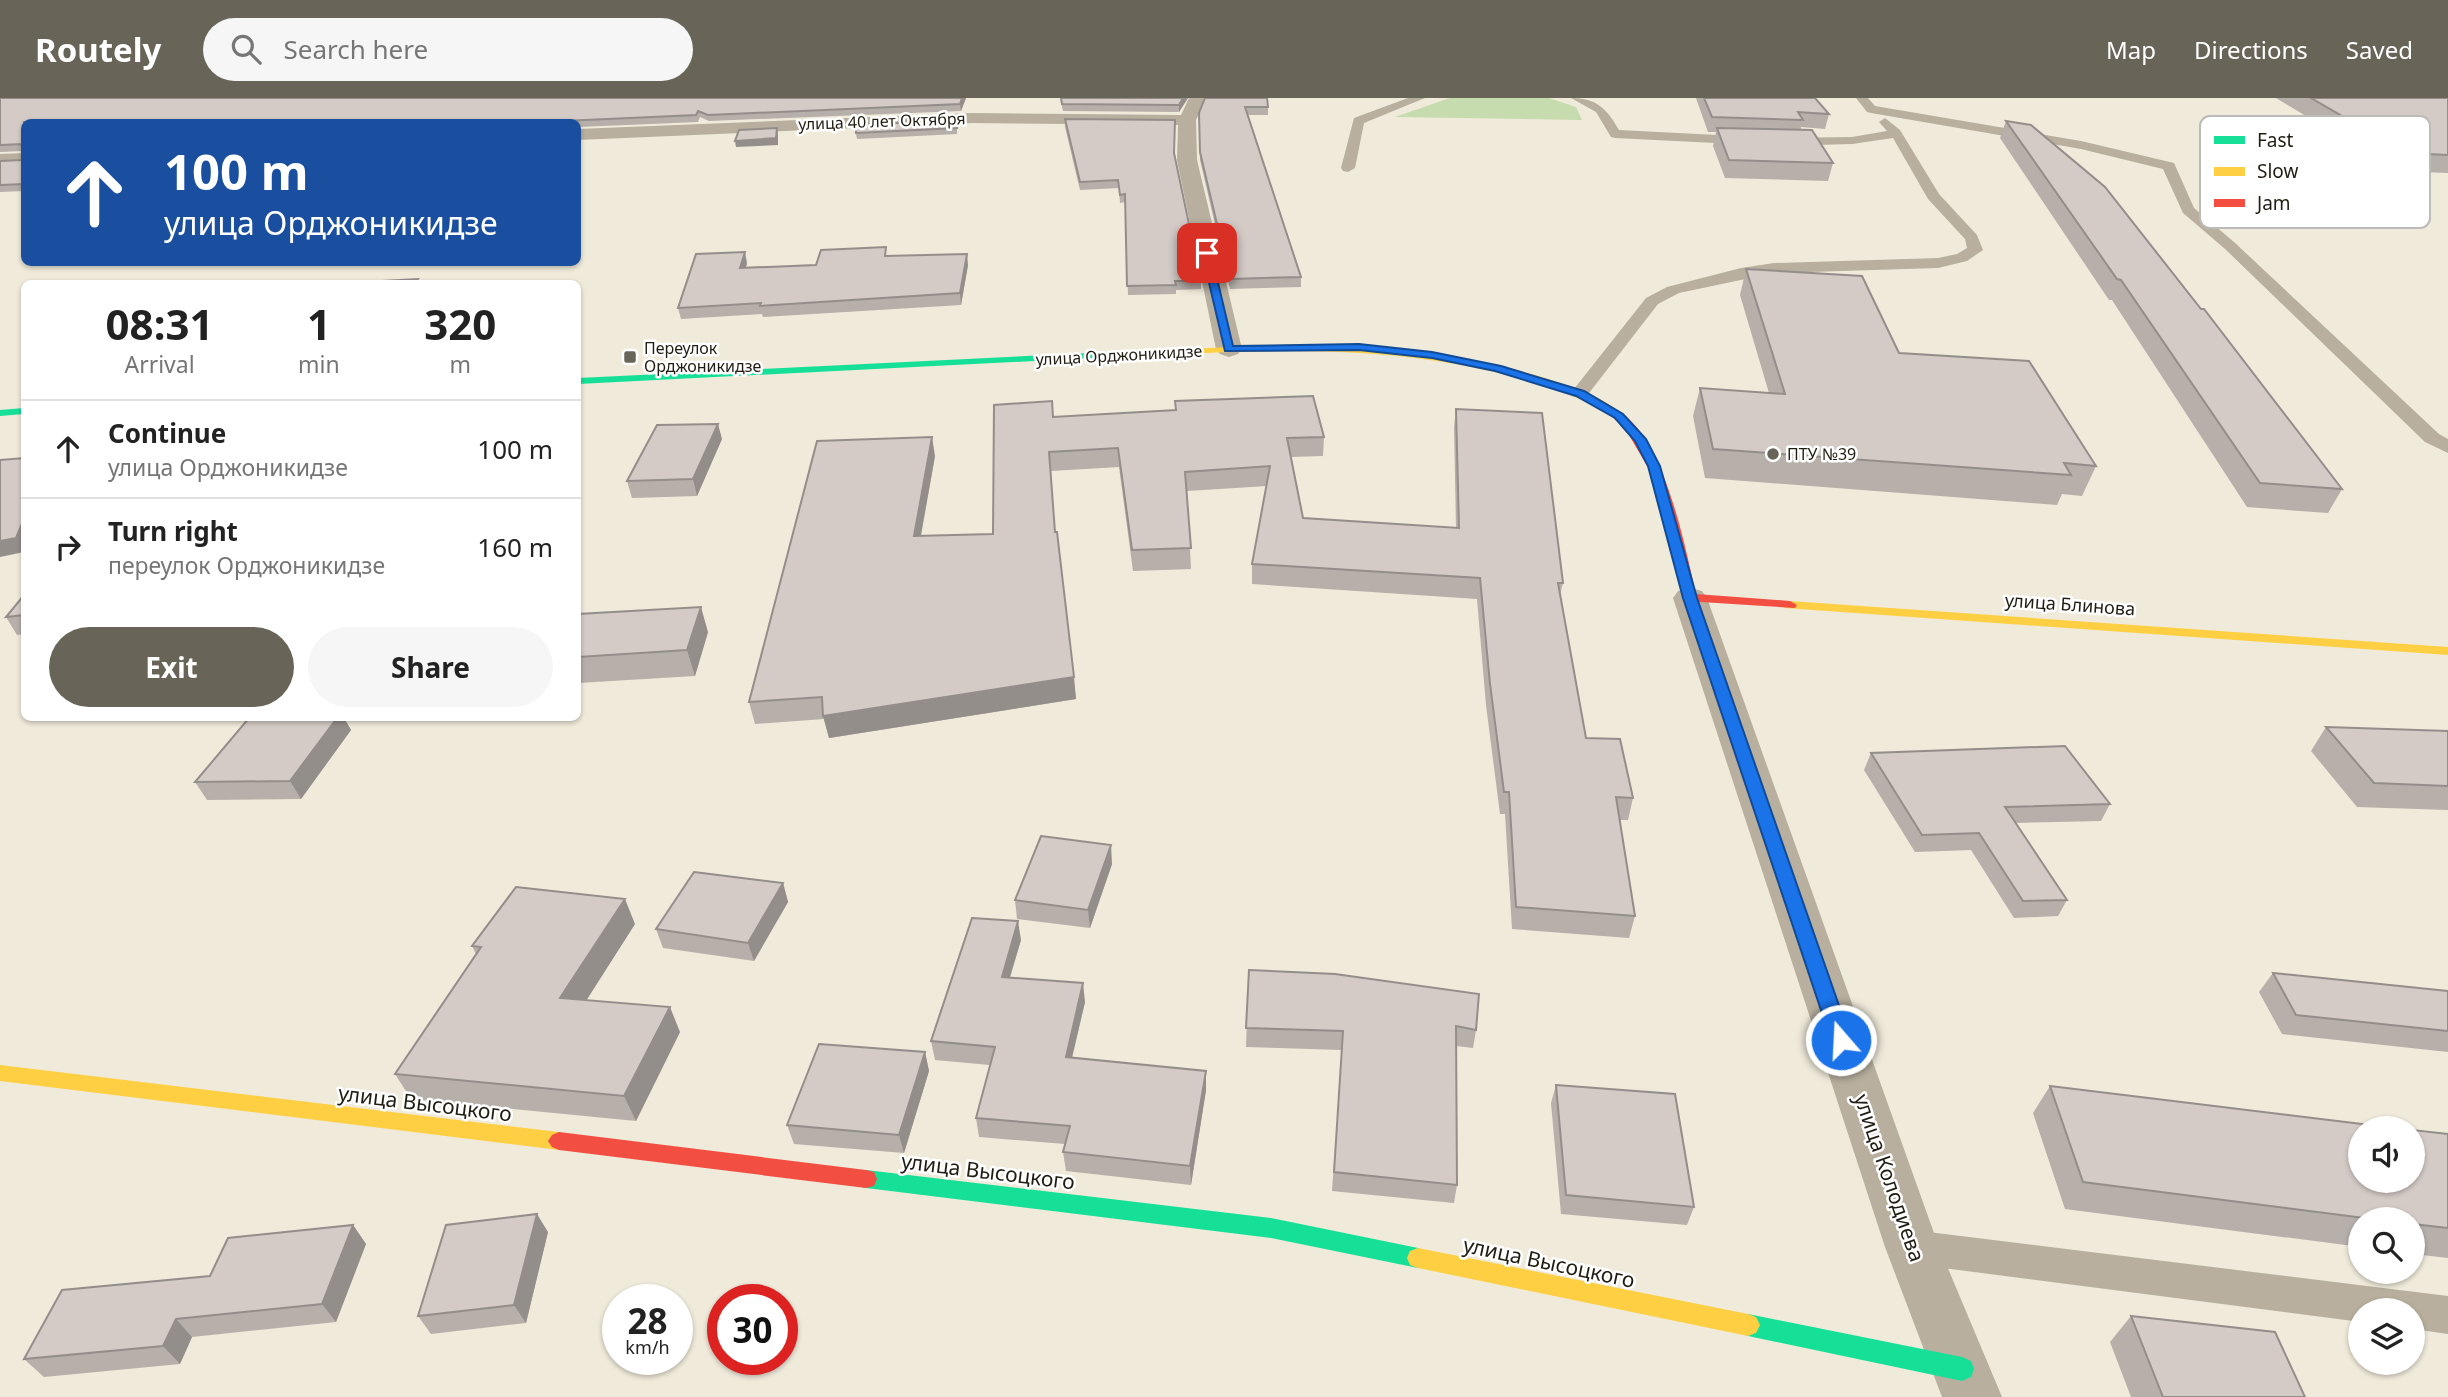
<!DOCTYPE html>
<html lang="en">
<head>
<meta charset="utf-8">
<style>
	body { margin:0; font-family:"Noto Sans",sans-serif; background:#f6f6f6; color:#222; height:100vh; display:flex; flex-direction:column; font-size:26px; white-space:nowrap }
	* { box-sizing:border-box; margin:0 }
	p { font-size:23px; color:#767676 }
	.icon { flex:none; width:38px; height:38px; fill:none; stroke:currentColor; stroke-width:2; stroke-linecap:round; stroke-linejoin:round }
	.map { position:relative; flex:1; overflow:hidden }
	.panel { position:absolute; left:21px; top:182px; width:560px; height:441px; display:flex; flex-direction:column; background:#fff; border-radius:10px; box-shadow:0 2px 5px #0004 }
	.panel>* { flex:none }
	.guide { position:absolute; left:21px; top:21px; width:560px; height:147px; border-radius:10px; box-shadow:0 2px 5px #0004; background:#1a4fa0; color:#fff; overflow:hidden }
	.controls { position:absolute; left:2348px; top:1018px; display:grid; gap:14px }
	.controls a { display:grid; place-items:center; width:77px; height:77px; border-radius:50%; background:#fff; box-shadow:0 2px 5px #0004; font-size:35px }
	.speed { position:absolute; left:602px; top:1186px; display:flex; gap:14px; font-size:35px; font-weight:700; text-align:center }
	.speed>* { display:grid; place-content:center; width:91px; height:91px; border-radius:50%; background:#fff; box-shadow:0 2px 5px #0004; line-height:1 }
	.speed small { font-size:18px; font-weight:400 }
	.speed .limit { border:10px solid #d22; background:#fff; color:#111 }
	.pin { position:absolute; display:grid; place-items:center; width:60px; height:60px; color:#fff; margin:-30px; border-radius:14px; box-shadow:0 4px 10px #0006 }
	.me { position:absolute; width:77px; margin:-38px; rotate:341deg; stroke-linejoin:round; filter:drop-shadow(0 0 5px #0008) }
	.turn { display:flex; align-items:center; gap:24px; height:147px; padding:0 28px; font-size:32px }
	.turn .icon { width:91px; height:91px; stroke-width:2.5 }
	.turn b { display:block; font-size:49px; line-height:60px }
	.eta { display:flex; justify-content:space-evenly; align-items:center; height:119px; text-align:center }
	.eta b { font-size:42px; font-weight:700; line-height:49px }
	.primary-button { display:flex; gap:14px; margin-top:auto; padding:14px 28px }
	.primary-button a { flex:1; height:80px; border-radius:42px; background:#686558; color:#fff; font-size:28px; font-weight:700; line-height:80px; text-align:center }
	.primary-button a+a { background:#f6f6f6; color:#222 }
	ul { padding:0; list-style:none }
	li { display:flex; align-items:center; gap:21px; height:98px; padding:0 28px; border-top:2px solid #e0e0e0 }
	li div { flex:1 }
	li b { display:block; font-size:26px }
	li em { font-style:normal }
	header { display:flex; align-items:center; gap:42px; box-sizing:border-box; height:98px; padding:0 35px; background:#686558; color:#fff }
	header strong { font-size:33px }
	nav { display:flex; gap:38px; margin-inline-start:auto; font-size:24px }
	.search { width:490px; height:63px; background:#f6f6f6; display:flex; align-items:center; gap:18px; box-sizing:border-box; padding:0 24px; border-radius:38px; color:#767676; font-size:26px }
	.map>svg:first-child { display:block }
	.green { fill:#c6dbae }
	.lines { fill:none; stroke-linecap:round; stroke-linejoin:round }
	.lane { fill:#b8af9e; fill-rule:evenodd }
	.street { fill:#b8af9e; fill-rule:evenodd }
	.fast { fill:#16e098; fill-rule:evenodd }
	.slow { fill:#ffcf43; fill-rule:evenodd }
	.jam { fill:#f24e42; fill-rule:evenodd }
	.wall { fill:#b6afaa }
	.shaded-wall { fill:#948e8b }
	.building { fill:#d4cbc6; stroke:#948e8b; stroke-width:2 }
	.route { fill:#1a73e8; stroke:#114b97; stroke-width:2 }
	.poi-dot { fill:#686558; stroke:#fff; stroke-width:2.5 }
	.labels { text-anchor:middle; stroke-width:5; stroke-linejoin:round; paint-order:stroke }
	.far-street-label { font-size:16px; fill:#201d12; stroke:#fff }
	.far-poi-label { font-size:16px; fill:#201d12; stroke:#fff; text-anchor:start }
	.street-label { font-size:18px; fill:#201d12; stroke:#fff }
	.near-street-label { font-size:21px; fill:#201d12; stroke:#fff }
	.key { fill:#fff; stroke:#bcbbb8; stroke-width:2 }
	.key-label { font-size:19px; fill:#201d12 }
</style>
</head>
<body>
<header>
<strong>Routely</strong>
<div class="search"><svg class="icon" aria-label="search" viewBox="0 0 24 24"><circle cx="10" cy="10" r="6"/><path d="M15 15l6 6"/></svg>Search here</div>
<nav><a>Map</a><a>Directions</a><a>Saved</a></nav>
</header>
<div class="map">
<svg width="2448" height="1299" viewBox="0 0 2448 1299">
	<rect width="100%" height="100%" fill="#efeada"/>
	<!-- green -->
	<path class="green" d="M 1450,0 L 1549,0 L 1576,9 L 1582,22 L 1395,19 Z"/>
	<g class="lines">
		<!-- lane -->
		<path class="lane" d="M 1408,0 L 1425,0 L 1364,25 L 1355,70 L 1348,74 L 1343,73 L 1341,70 L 1354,20 Z
			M 1571,0 C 1597,0 1607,11 1619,32 L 1776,40 L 1852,39 L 1887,33 L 1879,24 L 1885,20 L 1900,32 L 1939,96 L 1977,137 L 1983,152 L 1967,163 L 1938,170 L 1774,175 L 1679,195 L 1658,206 L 1586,299 L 1574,299 L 1571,295 L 1574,291 L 1646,200 L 1667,189 L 1741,170 L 1774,165 L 1938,160 L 1957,156 L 1967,150 L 1965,141 L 1928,101 L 1893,40 L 1852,46 L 1776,48 L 1615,40 L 1611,39 L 1596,14 Z
			M 1856,0 L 1868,0 L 1875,8 L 2081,43 L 2174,65 L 2194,110 L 2234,144 L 2439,336 L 2448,341 L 2448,355 L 2425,344 L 2224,150 L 2183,115 L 2163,71 L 2081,51 L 1871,15 L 1867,14 Z
			M 1912,1132 L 2448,1198 L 2448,1236 L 2413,1231 L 2413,1213 L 2361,1213 L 2361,1224 L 1912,1166 L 1899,1161 L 1893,1149 L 1899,1137 Z"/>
		<!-- street -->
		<path class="street" d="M 1189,0 L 1207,0 L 1196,22 L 1197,62 L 1242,251 L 1238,256 L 1229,259 L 1220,256 L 1216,251 L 1177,62 L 1178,27 L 972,25 L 578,42 L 578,31 L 972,15 L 1181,17 Z
			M 24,55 L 24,67 L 0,68 L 0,56 Z
			M 1690,490 L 1702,493 L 1707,500 L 1939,1149 L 2002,1299 L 1942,1299 L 1885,1149 L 1673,500 L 1678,493 Z"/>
		<!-- fast -->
		<path class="fast" d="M 1109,254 L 1113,255 L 1113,259 L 578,286 L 578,280 Z
			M 24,310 L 24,316 L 0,318 L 0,312 Z
			M 866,1072 L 1271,1120 L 1418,1150 L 1426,1153 L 1429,1160 L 1426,1167 L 1418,1170 L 1271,1140 L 866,1090 L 858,1088 L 855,1081 L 858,1074 Z
			M 1748,1216 L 1962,1259 L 1971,1263 L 1974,1271 L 1971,1279 L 1962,1283 L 1748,1238 L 1740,1235 L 1736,1227 L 1740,1219 Z"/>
		<!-- slow -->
		<path class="slow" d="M 1313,246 C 1397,250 1481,258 1561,285 C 1580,292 1604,300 1619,314 L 1609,316 C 1572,294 1532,282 1490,273 C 1365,244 1236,253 1109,260 L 1104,257 L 1109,254 Z
			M 1790,503 L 2448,549 L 2448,557 L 1785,510 L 1783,507 L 1785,504 Z
			M 0,967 L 559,1034 L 566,1037 L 570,1043 L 566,1049 L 559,1052 L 0,983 Z
			M 1418,1150 L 1748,1216 L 1756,1219 L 1760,1227 L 1756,1235 L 1748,1238 L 1418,1170 L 1410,1167 L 1407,1160 L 1410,1153 Z"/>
		<!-- jam -->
		<path class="jam" d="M 1613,311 C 1663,330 1685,449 1696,496 L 1790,503 L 1797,507 L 1795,510 L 1685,503 L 1666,426 L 1650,373 L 1626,332 L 1607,314 Z
			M 559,1034 L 866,1072 L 874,1074 L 877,1081 L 874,1088 L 866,1090 L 559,1052 L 552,1049 L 548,1043 L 552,1037 Z"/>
	</g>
	<!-- wall -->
	<path class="wall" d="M 0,0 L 966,0 L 961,13 L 709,23 L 700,19 L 698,24 L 578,29 L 578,24 L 24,24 L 24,93 L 0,94 L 0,63 L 22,62 L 22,53 L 0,54 Z
		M 1060,0 L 1188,0 L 1179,14 L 1063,13 Z
		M 1205,0 L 1268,9 L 1268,17 L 1247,17 L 1301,179 L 1301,189 L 1230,191 L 1200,62 L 1199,15 Z
		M 1696,0 L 1815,0 L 1829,16 L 1825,31 L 1801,29 L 1801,32 L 1833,65 L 1828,83 L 1725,80 L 1713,48 L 1716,34 L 1708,34 Z
		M 2276,0 L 2448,0 L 2448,75 L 2397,73 Z
		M 1065,21 L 1175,57 L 1201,183 L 1201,191 L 1176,192 L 1176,196 L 1128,197 L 1125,104 L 1120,105 L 1119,90 L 1080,92 L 1065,29 Z
		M 2006,23 L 2342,391 L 2328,415 L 2247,409 L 2112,202 L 2109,202 L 2000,40 Z
		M 957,28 L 957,36 L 857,41 L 856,35 Z
		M 888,158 L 968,167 L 961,207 L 763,219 L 762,216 L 681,221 L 678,210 L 747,165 L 746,169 L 816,167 Z
		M 1746,171 L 1899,255 L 2096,368 L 2082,398 L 2062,396 L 2057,407 L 1705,380 L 1693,318 L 1700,290 L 1769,295 L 1740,197 Z
		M 1456,311 L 1563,485 L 1560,497 L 1586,640 L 1633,700 L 1628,722 L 1620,722 L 1635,818 L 1629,840 L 1512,831 L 1505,716 L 1500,716 L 1486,607 L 1477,501 L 1252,486 L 1252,466 L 1267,388 L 1187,393 L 1191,471 L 1133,473 L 1119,369 L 1051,373 L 1055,434 L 1076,601 L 829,640 L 824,621 L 755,626 L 749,604 L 935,358 L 921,438 L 993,436 L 1053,319 L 1324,339 L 1323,358 L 1291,359 L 1303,420 L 1456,430 L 1454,329 Z
		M 722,341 L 697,398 L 632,400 L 627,383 Z
		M 24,497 L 24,536 L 17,537 L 6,519 Z
		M 578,516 L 708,534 L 695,578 L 578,585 Z
		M 249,620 L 344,620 L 351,632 L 301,701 L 207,702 L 195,684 Z
		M 2326,629 L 2448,633 L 2448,712 L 2357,709 L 2311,653 Z
		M 1871,655 L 2110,706 L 2101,723 L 2015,725 L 2067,802 L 2058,818 L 2014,820 L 1971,752 L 1915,754 L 1864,672 Z
		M 1112,766 L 1090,830 L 1017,821 L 1015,802 Z
		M 783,785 L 788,804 L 754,863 L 663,850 L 656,831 Z
		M 635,826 L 586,902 L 680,934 L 636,1023 L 411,1001 L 395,976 L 476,856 L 472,848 Z
		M 1021,842 L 1010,880 L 1085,904 L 1072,959 L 1206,973 L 1206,992 L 1191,1087 L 1066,1073 L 1063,1054 L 1065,1046 L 979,1039 L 976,1020 L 990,967 L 935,962 L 931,943 Z
		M 1249,872 L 1476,932 L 1473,950 L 1456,948 L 1457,1087 L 1454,1105 L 1332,1093 L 1342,952 L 1246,949 Z
		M 2273,875 L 2448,893 L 2448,954 L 2282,936 L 2259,894 Z
		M 925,954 L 929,973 L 904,1055 L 794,1046 L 787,1027 Z
		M 1556,987 L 1694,1109 L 1687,1127 L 1561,1116 L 1551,1005 Z
		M 2050,988 L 2448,1036 L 2448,1160 L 2413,1156 L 2413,1122 L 2361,1122 L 2361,1149 L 2065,1111 L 2033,1015 Z
		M 353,1127 L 366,1146 L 336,1224 L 192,1239 L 180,1266 L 44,1279 L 24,1261 L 210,1178 Z
		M 548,1134 L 526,1225 L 431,1236 L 418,1218 Z
		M 2131,1218 L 2305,1299 L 2131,1299 L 2110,1244 Z"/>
	<!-- shaded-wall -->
	<path class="shaded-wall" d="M 962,0 L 966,0 L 961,13 L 960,6 Z
		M 1183,0 L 1188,0 L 1179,14 L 1179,7 Z
		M 777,30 L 778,36 L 778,47 L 736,49 L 735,43 Z
		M 745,154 L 747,165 L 743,180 L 740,170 Z
		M 967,156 L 968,167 L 961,207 L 960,195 Z
		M 718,326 L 722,341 L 697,398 L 693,381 Z
		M 932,339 L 935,358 L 917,458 L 914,438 Z
		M 24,421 L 24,454 L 0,459 L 0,443 Z
		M 701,509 L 708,534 L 695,578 L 687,552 Z
		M 1074,579 L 1076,601 L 829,640 L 823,618 Z
		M 337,620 L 344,620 L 351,632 L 301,701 L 290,683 Z
		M 1111,747 L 1112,766 L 1090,830 L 1088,812 Z
		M 783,785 L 788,804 L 754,863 L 748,845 Z
		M 625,801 L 635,826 L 572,925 L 560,900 Z
		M 1018,823 L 1021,842 L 1004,898 L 1002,879 Z
		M 1083,885 L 1085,904 L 1068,977 L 1066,959 Z
		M 670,909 L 680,934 L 636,1023 L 624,998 Z
		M 925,954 L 929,973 L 904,1055 L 899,1037 Z
		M 1206,973 L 1206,992 L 1191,1087 L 1190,1068 Z
		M 537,1116 L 548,1134 L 526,1225 L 514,1207 Z
		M 353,1127 L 366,1146 L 336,1224 L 322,1206 Z
		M 176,1221 L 192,1239 L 180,1266 L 163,1248 Z"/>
	<!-- building -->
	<path class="building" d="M 0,0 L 962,0 L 960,6 L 708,17 L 698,13 L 696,17 L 563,23 L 562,24 L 24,24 L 24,86 L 0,87 L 0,63 L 22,62 L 22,46 L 0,47 Z
		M 1061,0 L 1183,0 L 1179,7 L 1062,6 Z
		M 1205,0 L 1267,0 L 1268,9 L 1245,9 L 1301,179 L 1230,181 L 1200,54 L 1199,15 Z
		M 1704,0 L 1815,0 L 1829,16 L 1798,14 L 1803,22 L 1712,19 Z
		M 2311,0 L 2448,0 L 2448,57 L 2406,55 Z
		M 1065,21 L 1175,22 L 1174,55 L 1201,183 L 1175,183 L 1176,187 L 1127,188 L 1125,96 L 1120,97 L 1118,82 L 1080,84 Z
		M 956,22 L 957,30 L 856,35 L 856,27 Z
		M 2006,23 L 2031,27 L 2105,89 L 2201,211 L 2204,211 L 2342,391 L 2260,385 L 2121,182 L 2117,181 Z
		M 777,30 L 776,40 L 735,43 L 739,32 Z
		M 1717,30 L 1812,32 L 1833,65 L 1729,62 Z
		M 886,149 L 885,158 L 967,156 L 960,195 L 760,208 L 761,205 L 678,210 L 696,156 L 745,154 L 740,170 L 816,167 L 821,152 Z
		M 1746,171 L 1862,178 L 1899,255 L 2029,263 L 2096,368 L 2064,365 L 2071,377 L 1713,351 L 1700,290 L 1785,296 Z
		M 418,181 L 415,186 L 324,186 Z
		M 1313,298 L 1324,339 L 1287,340 L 1303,420 L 1459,430 L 1456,311 L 1542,315 L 1563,485 L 1558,485 L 1586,640 L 1620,641 L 1633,700 L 1616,699 L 1635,818 L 1516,809 L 1509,694 L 1504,694 L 1490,586 L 1480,480 L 1252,466 L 1270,368 L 1185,374 L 1191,450 L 1132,452 L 1118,350 L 1049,354 L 1055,434 L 1057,434 L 1074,579 L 823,618 L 822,599 L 749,604 L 817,343 L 932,339 L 914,438 L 993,436 L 994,307 L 1052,303 L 1053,319 L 1176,312 L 1175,303 Z
		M 718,326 L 693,381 L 627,383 L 657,327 Z
		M 24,360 L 24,421 L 16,440 L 0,443 L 0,362 Z
		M 24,497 L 24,517 L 6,519 Z
		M 701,509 L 687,552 L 578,559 L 578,516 Z
		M 249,620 L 337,620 L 290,683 L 195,684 Z
		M 2326,629 L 2448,633 L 2448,688 L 2374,685 Z
		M 2065,648 L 2110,706 L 2005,709 L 2067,802 L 2023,803 L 1979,735 L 1922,737 L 1871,655 Z
		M 1041,738 L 1111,747 L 1088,812 L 1015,802 Z
		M 694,774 L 783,785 L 748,845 L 656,831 Z
		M 516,789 L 625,801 L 560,900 L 670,909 L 624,998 L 395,976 L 481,849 L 472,848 Z
		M 972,820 L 1018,823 L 1002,879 L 1083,885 L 1066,959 L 1206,973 L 1190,1068 L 1063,1054 L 1070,1028 L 976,1020 L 995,949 L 931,943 Z
		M 1249,872 L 1335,876 L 1479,896 L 1476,932 L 1456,928 L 1457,1087 L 1334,1074 L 1343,933 L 1246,930 Z
		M 2273,875 L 2448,893 L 2448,933 L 2296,917 Z
		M 819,946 L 925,954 L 899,1037 L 787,1027 Z
		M 1556,987 L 1675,996 L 1694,1109 L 1566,1097 Z
		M 2050,988 L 2403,1031 L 2361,1031 L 2361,1083 L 2413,1083 L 2413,1032 L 2448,1036 L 2448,1130 L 2413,1126 L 2413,1122 L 2380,1122 L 2083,1084 Z
		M 537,1116 L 514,1207 L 418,1218 L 446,1127 Z
		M 353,1127 L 322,1206 L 176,1221 L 163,1248 L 24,1261 L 62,1192 L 210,1178 L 228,1140 Z
		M 2131,1218 L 2275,1234 L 2305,1299 L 2163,1299 Z"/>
	<!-- route -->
	<path class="route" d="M 1207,152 L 1211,155 L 1233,248 L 1359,246 L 1432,254 L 1501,268 L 1584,293 L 1623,316 L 1646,341 L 1660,368 L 1697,500 L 1851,942 L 1848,947 L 1841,949 L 1834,947 L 1831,942 L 1683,500 L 1648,368 L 1635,343 L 1615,320 L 1576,298 L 1495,273 L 1432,260 L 1359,252 L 1225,253 L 1202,155 Z"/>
	<!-- markers -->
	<g class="poi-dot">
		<rect x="623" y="252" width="14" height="14" rx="3.5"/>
		<circle cx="1773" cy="356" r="7"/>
	</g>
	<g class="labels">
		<!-- far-street labels -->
		<g class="far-street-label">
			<text transform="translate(882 23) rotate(-2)" y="6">улица 40 лет Октября</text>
			<text transform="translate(1119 257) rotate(-3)" y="6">улица Орджоникидзе</text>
		</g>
		<!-- far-poi labels -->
		<g class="far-poi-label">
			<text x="644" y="256">Переулок<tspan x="644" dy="18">Орджоникидзе</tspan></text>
			<text x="1787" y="362">ПТУ №39</text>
		</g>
		<!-- street labels -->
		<g class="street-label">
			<text transform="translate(2070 507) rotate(4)" y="6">улица Блинова</text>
		</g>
		<!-- near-street labels -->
		<g class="near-street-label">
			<text transform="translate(425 1006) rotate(7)" y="7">улица Высоцкого</text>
			<text transform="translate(988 1074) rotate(7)" y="7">улица Высоцкого</text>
			<text transform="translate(1889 1080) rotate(71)" y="7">улица Колодиева</text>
			<text transform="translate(1549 1165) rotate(12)" y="7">улица Высоцкого</text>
		</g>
	</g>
	<!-- legend -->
	<rect x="2200" y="18" width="230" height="112" rx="10" class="key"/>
	<rect x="2214" y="38" width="31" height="8" fill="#16e098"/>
	<rect x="2214" y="69" width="31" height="9" fill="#ffcf43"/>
	<rect x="2214" y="101" width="31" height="8" fill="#f24e42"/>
	<g class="key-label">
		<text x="2257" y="49">Fast</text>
		<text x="2257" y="80">Slow</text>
		<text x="2257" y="112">Jam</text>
	</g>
</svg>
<div class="controls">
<a><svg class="icon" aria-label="sound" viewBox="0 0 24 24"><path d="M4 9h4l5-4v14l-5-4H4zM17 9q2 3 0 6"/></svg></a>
<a><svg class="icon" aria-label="search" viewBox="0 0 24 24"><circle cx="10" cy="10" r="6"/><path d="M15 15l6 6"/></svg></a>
<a><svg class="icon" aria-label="layers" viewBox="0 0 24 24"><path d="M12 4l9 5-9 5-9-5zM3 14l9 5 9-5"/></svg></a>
</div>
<div class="speed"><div>28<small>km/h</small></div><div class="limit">30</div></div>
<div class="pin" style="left:1207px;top:155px;background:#d93025"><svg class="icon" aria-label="arrive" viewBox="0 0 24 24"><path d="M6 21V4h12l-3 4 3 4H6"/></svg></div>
<svg class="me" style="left:1841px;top:942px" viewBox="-20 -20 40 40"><circle r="17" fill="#1a73e8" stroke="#fff" stroke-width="3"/><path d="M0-11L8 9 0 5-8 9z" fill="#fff"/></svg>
<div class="guide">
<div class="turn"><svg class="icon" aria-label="ahead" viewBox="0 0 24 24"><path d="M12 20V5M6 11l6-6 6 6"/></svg><div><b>100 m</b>улица Орджоникидзе</div></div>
</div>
<section class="panel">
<div class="eta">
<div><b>08:31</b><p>Arrival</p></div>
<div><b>1</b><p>min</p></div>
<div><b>320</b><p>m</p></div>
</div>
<ul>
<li><svg class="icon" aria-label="ahead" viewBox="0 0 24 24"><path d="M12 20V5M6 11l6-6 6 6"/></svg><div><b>Continue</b><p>улица Орджоникидзе</p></div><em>100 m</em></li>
<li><svg class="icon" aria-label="right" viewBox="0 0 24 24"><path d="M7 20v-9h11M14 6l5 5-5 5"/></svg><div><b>Turn right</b><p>переулок Орджоникидзе</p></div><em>160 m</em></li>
</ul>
<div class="primary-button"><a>Exit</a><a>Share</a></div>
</section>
</div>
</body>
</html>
